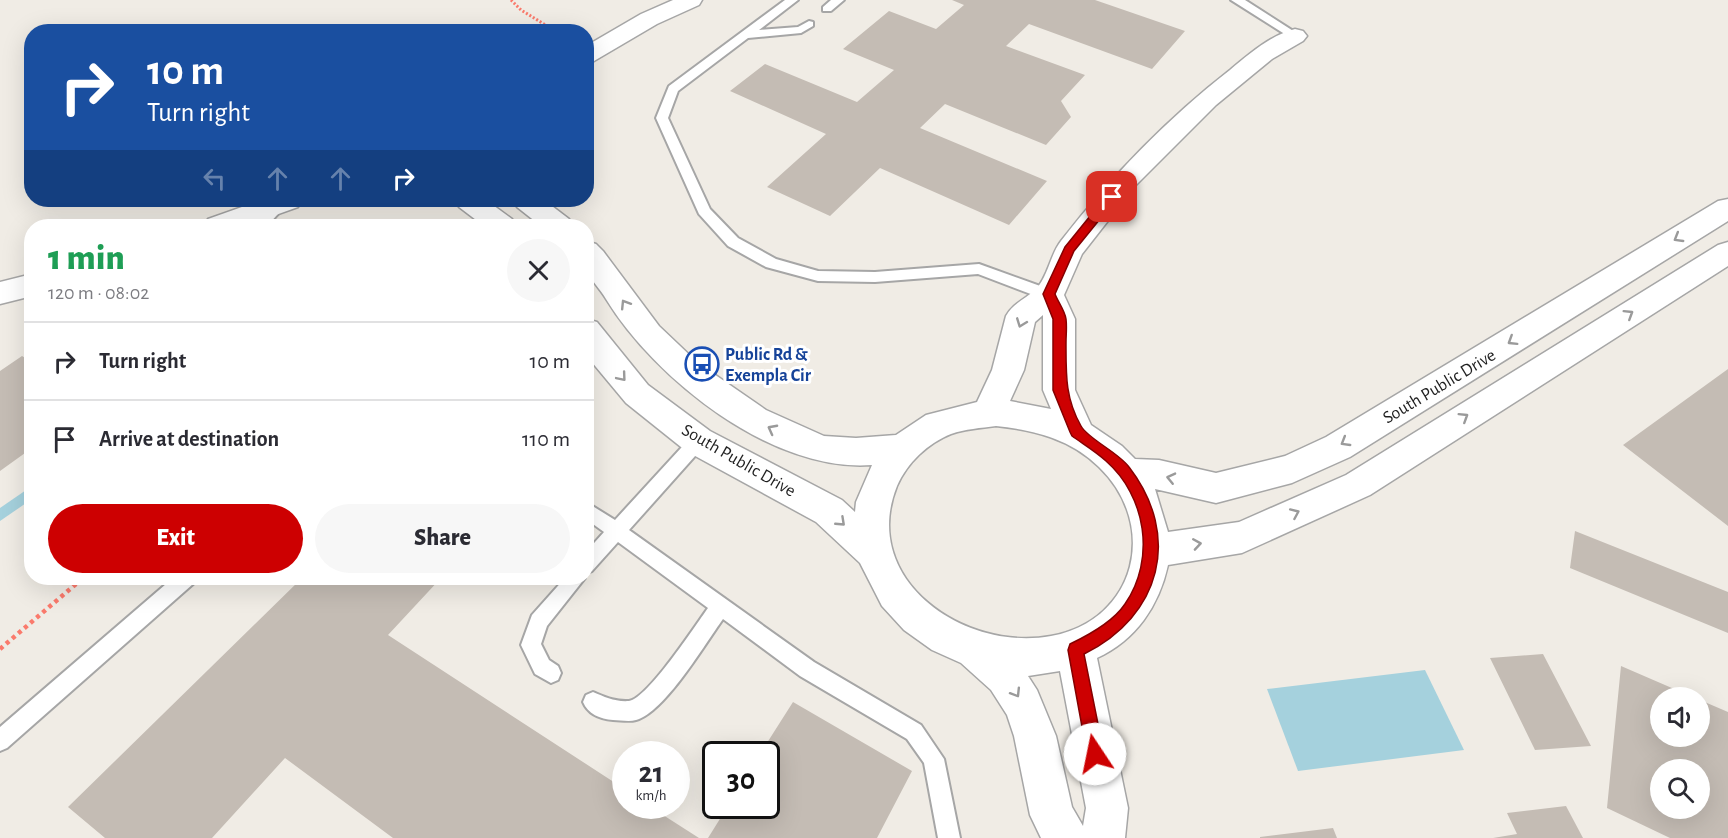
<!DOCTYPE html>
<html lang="en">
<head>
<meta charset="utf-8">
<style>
	body { margin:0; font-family:"Alegreya Sans",sans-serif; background:#f7f7f7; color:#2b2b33; height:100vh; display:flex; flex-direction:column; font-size:22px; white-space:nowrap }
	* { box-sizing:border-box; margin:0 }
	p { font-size:20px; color:#7c7c81 }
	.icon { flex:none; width:33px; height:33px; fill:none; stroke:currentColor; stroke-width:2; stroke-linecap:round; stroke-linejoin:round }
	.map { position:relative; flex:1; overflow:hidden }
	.panel { position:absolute; left:24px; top:219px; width:570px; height:366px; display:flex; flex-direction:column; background:#fff; border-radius:24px; box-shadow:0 6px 24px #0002 }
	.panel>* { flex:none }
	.top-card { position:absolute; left:24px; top:24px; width:570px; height:183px; border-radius:24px; box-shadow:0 6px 24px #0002; background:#1a4fa0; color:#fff; overflow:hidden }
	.tools { position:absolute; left:1650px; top:687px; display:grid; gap:12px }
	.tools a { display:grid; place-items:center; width:60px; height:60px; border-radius:50%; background:#fff; box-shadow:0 6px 24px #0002; font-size:30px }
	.speed { position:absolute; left:612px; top:741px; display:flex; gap:12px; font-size:30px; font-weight:700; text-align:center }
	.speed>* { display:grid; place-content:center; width:78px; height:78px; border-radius:50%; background:#fff; box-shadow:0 6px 24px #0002; line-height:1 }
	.speed small { font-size:15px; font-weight:400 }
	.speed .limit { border:3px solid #111; border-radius:9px; background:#fff; color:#111 }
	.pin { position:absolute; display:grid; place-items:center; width:51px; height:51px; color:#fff; margin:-26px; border-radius:12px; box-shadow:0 3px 9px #0006 }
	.me { position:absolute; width:66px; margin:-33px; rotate:349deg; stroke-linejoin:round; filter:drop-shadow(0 0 4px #0008) }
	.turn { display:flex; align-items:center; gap:21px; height:126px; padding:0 24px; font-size:27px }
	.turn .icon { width:78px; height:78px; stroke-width:2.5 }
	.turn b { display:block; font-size:42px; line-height:51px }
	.lanes { display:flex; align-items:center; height:57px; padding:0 24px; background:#0003; justify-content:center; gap:30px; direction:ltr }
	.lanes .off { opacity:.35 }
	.round { display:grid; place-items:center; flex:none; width:63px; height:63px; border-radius:32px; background:#f7f7f7 }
	.head { display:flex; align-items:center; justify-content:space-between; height:102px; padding:0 24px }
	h1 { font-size:36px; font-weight:800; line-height:45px; color:#1e9e55 }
	.button { display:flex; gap:12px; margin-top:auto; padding:12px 24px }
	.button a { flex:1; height:69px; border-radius:36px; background:#cd0001; color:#fff; font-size:24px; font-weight:800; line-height:69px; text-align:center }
	.button a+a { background:#f7f7f7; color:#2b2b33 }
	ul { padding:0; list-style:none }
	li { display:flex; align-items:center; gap:18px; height:78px; padding:0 24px; border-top:2px solid #e1e1e2 }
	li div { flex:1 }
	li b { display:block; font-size:22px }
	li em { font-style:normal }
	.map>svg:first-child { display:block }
	.water { fill:#a5d1dd }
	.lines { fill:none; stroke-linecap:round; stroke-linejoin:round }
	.stream { fill:#a5d1dd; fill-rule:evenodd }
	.building { fill:#c4bcb4; fill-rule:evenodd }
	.service-casing { stroke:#a6a6a6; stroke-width:4 }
	.minor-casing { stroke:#a6a6a6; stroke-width:3 }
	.path-far1 { stroke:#fa7a6c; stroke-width:3; stroke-dasharray:2 2; stroke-linecap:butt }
	.path { stroke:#fa7a6c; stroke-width:4.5; stroke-dasharray:4 4; stroke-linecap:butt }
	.service { fill:#fff; fill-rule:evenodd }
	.minor { fill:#fff; fill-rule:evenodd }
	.oneway { stroke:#9a9a9a }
	.route { fill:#cd0001; stroke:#850001; stroke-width:1.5 }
	.labels { text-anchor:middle; stroke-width:6; stroke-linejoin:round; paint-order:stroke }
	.transit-label { font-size:18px; font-weight:bold; fill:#164399; stroke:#fff; text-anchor:start }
	.street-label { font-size:18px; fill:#1f1f1f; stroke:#fff }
</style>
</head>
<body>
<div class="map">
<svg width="1728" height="838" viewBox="0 0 1728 838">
	<rect width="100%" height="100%" fill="#f0ece5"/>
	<!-- water -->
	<path class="water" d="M 1425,670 L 1464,750 L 1298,771 L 1267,689 Z"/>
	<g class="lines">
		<!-- stream -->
		<path class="stream" d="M 32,486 L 32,499 L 0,521 L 0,508 Z"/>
	</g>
	<!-- building -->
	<path class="building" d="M 952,0 L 1095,0 L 1185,31 L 1152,69 L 1029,24 L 1006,46 L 1085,75 L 1061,101 L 1071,117 L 1046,145 L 945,104 L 920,128 L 1047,181 L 1009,225 L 880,168 L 830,216 L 767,187 L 826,134 L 730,91 L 765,64 L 857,102 L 894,70 L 843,49 L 889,11 L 936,29 L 964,5 Z
		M 22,356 L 32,362 L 32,448 L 0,471 L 0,371 Z
		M 1728,369 L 1728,526 L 1623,445 Z
		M 1575,531 L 1728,592 L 1728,633 L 1570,568 Z
		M 302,578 L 441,578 L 388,635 L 626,790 L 626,806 L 649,806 L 699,838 L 393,838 L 285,758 L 212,838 L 105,838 L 68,807 Z
		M 1543,654 L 1591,746 L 1535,750 L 1490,658 Z
		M 1621,666 L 1695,698 L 1660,698 L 1660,736 L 1700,736 L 1700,700 L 1728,712 L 1728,838 L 1670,838 L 1607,808 ZM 1660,770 L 1700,770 L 1700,808 L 1660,808 Z
		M 793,702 L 912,771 L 877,838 L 708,838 L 728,806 L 766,806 L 766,754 L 760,754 Z
		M 1566,806 L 1583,838 L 1493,838 L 1517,834 L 1507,813 Z
		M 1333,828 L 1337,838 L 1260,838 L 1260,837 Z"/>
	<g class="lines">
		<defs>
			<path id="service" d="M 785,0 L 798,0 L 759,30 L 798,27 L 809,21 L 813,22 L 813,26 L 801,33 L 748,38 L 678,91 L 668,118 L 710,209 L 738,238 L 776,259 L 818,271 L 875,272 L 979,264 L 1054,291 L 1056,295 L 1054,299 L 1044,299 L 978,274 L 875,282 L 818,281 L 766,267 L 728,246 L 699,214 L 656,118 L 669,86 Z
				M 831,0 L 844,0 L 831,11 L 823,11 L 823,7 Z
				M 1231,0 L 1245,0 L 1301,36 L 1299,38 L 1291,38 Z
				M 276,200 L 286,200 L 288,203 L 267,226 L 252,226 Z
				M 698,434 L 704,436 L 706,441 L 704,446 L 629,530 L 814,662 L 921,725 L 944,759 L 960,838 L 938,838 L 924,763 L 907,739 L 800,676 L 723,619 C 705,644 664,713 636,720 C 629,722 620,720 613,720 C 600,719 588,714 583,702 L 586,695 L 593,692 C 605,697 615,702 629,701 C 648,698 695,626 708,608 L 618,542 L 592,571 L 586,573 L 586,552 L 604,532 L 586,519 L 586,502 L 615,520 L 692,436 Z
				M 173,578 L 195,578 L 193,584 L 7,748 L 0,751 L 0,727 Z
				M 565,578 L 585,578 L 547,626 L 541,644 L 549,660 L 558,666 L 561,673 L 558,680 L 551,683 L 535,674 L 521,645 L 532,615 Z"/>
			<path id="minor" d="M 673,0 L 702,0 L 699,5 L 657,24 L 594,61 L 586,63 L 586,46 L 641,14 Z
				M 1295,29 L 1303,31 L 1307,36 L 1303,41 L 1272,59 L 1216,105 L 1136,185 L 1082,254 L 1064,295 L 1075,319 L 1075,390 L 1091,425 L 1122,446 L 1135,459 L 1159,460 L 1216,473 L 1285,456 L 1326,437 L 1718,201 L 1728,199 L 1728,221 L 1350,457 L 1292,483 L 1216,503 L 1155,489 L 1168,532 L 1239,522 L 1346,475 L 1718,245 L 1728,242 L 1728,266 L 1370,495 L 1242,553 L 1168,565 C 1159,606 1136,640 1097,658 L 1128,808 L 1125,838 L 1041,838 L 1030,815 L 1014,736 L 1007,715 L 991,690 L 961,663 L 932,650 L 904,630 L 882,606 L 860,563 L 816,522 L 686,451 L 626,403 L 586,355 L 586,319 L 597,322 L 648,385 L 710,431 L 842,500 L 855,512 L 856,502 L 872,465 C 773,473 655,379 606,299 C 601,290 589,278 586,269 C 584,261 586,249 586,241 L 596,244 L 603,251 L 659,326 L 698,363 L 766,410 L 824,436 L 856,438 L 896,435 L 926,415 L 977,402 L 992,370 L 1006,316 C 1013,303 1026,299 1036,289 C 1048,277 1050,255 1061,241 C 1110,178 1167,119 1230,70 C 1249,54 1271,35 1295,29 ZM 1043,315 L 1043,390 L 1051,409 L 1010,401 L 1024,370 L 1035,322 ZM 996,426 C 1034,430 1071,439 1099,467 C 1159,525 1137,620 1051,636 C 965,652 859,580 897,486 C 907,463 928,443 951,434 C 965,429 981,428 996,426 ZM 1060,671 L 1086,808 L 1083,826 L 1072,807 L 1056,736 L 1037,690 L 1028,676 Z
				M 262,200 L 302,200 L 298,207 L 245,226 L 204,226 L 208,219 Z
				M 455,200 L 486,200 L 512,219 L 516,226 L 484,226 L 459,207 Z
				M 513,200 L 544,200 L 569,219 L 573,226 L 541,226 L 517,207 Z
				M 32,274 L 32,296 L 0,304 L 0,282 Z"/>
		</defs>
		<!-- service casing -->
		<use href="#service" class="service-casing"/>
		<!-- minor casing -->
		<use href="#minor" class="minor-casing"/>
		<!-- path-far1 -->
		<path class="path-far1" d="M 511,0 L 521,10 L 557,32"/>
		<!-- path -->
		<path class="path" d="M 0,649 L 83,578"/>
		<!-- service -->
		<use href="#service" class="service"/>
		<!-- minor -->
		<use href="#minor" class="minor"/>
	</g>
	<!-- one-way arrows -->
	<defs><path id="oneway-chevron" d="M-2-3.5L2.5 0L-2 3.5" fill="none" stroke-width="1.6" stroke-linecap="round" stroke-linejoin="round" transform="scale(1.5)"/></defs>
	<g class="oneway">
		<use href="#oneway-chevron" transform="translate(1678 238) rotate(149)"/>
		<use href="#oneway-chevron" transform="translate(625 304) rotate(-122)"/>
		<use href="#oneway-chevron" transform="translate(1629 314) rotate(-32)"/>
		<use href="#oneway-chevron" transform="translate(1021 323) rotate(111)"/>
		<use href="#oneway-chevron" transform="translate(1512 341) rotate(148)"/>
		<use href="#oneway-chevron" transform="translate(622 377) rotate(50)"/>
		<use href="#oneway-chevron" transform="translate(1464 417) rotate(-32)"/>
		<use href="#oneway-chevron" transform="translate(772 429) rotate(-152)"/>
		<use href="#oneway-chevron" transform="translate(1345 442) rotate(149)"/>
		<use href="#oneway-chevron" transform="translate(1171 478) rotate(-167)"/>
		<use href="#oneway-chevron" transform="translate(1295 513) rotate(-24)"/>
		<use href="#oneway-chevron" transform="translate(841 522) rotate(43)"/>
		<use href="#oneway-chevron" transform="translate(1197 544) rotate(-9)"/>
		<use href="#oneway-chevron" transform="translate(1016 693) rotate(58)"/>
	</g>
	<!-- route -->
	<path class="route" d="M 1112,193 L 1118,197 L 1074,251 L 1055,294 C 1058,302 1065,311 1066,319 C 1067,327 1066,335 1066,342 C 1066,374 1065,398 1081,426 C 1088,439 1118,452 1129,467 C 1182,536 1161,616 1084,654 L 1104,754 L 1101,760 L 1095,763 L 1089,760 L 1087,754 L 1068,650 L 1070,644 C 1089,635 1113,622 1125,604 C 1156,559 1146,496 1106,461 C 1095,451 1083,444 1072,436 L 1070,432 L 1053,390 L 1053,319 L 1043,294 L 1065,247 L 1108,194 Z"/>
	<!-- icons -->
	<defs>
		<symbol id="bus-ring" viewBox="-11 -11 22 22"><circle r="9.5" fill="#fff" stroke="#1a4fb4" stroke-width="1.5"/><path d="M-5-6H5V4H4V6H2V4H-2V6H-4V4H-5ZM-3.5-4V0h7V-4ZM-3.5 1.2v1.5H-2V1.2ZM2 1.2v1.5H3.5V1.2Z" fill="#1a4fb4"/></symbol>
	</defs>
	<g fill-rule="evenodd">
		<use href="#bus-ring" x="683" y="345" width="38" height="38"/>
	</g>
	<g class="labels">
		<!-- transit labels -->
		<g class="transit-label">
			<text x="725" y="360">Public Rd &amp;<tspan x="725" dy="21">Exempla Cir</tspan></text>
		</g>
		<!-- street labels -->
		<g class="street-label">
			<text transform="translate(1439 386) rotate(-31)" y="6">South Public Drive</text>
			<text transform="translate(739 460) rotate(30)" y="6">South Public Drive</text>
		</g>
	</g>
</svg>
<div class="tools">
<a><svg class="icon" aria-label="sound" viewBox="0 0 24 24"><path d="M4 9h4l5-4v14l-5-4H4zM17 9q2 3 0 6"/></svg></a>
<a><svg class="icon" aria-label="search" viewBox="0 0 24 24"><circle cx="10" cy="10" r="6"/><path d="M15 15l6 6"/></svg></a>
</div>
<div class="speed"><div>21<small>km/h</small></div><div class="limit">30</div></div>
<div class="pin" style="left:1112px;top:197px;background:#d93025"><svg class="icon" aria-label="arrive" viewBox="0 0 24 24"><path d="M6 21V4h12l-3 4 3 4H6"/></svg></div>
<svg class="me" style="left:1095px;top:754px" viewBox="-20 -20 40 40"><circle r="19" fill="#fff"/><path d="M0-13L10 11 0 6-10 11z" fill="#cd0001"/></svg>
<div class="top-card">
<div class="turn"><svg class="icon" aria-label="right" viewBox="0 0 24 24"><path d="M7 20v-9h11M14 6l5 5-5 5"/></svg><div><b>10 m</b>Turn right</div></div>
<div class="lanes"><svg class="icon off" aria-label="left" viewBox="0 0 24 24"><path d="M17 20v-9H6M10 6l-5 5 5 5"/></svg><svg class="icon off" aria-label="ahead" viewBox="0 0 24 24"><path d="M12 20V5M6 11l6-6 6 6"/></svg><svg class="icon off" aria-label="ahead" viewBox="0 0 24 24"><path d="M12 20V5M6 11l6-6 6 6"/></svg><svg class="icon" aria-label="right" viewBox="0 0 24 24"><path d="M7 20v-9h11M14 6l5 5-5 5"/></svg></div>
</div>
<section class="panel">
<div class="head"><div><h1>1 min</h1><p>120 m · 08:02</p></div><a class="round"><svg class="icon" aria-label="close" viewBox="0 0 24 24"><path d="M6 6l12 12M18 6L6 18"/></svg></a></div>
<ul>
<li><svg class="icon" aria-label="right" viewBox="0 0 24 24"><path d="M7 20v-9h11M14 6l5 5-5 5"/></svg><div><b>Turn right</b></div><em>10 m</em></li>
<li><svg class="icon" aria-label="arrive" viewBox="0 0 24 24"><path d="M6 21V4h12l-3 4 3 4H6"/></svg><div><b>Arrive at destination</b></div><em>110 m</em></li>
</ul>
<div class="button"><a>Exit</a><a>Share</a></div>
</section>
</div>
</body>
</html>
